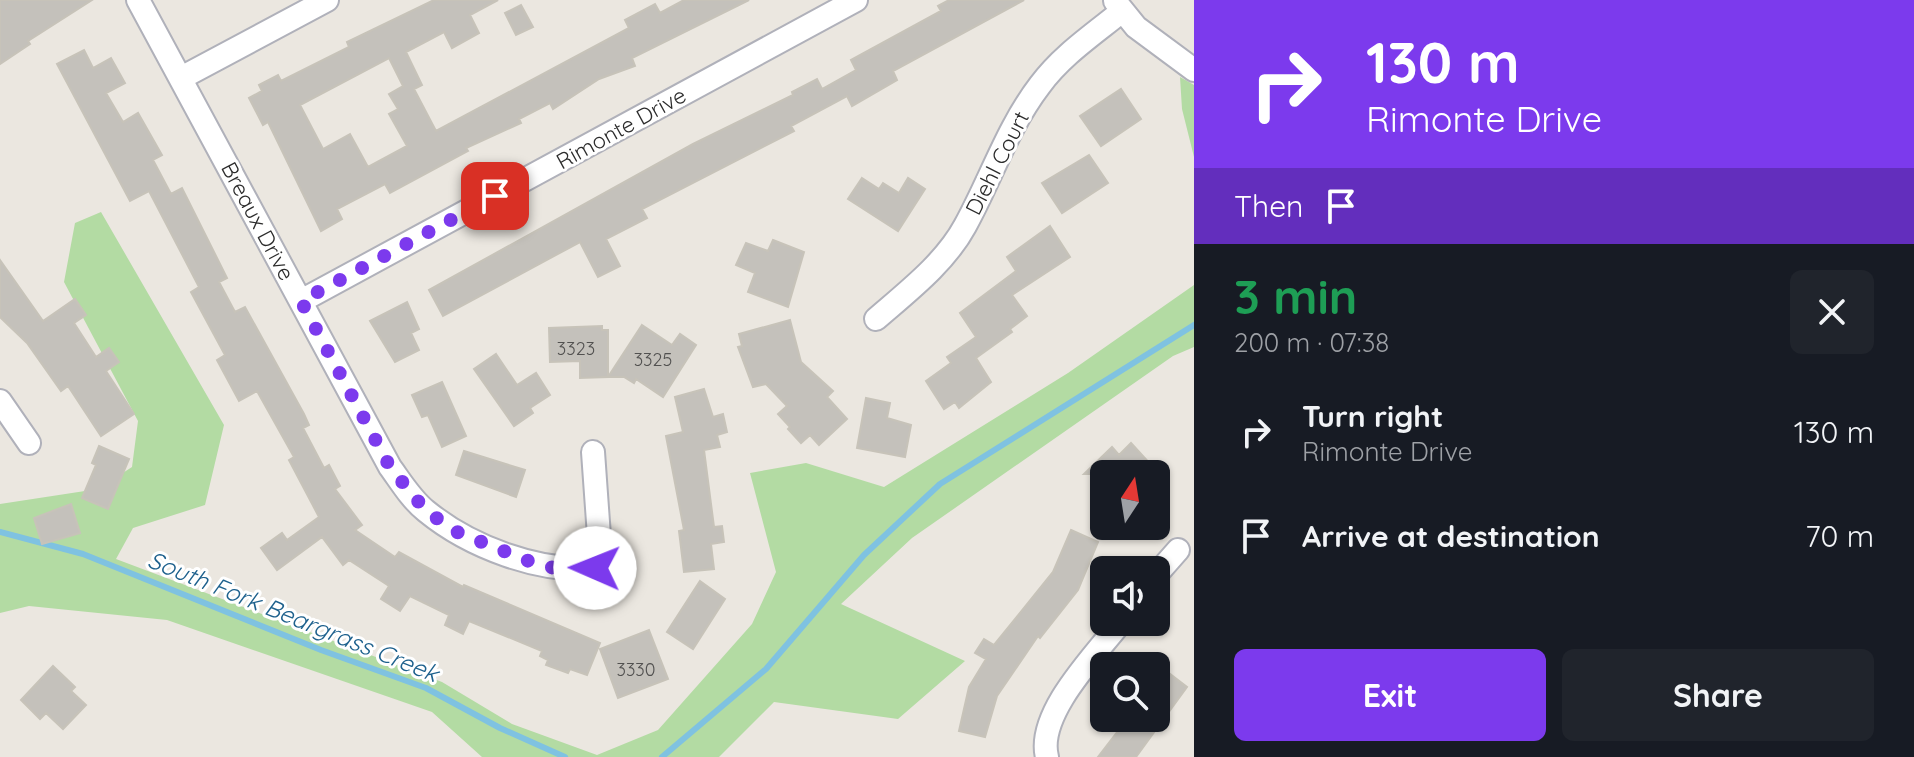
<!DOCTYPE html>
<html lang="en">
<head>
<meta charset="utf-8">
<style>
	body { margin:0; font-family:Quicksand,sans-serif; background:#20242c; color:#f1f3f6; height:100vh; display:flex; flex-direction:column; font-size:30px; white-space:nowrap }
	* { box-sizing:border-box; margin:0 }
	p { font-size:26px; color:#9ea1a6 }
	.icon { flex:none; width:44px; height:44px; fill:none; stroke:currentColor; stroke-width:2; stroke-linecap:round; stroke-linejoin:round }
	.map { position:relative; flex:1; overflow:hidden }
	.panel { display:flex; flex-direction:column; background:#171b24; width:720px }
	.panel>* { flex:none }
	.banner { background:#7c3aed; color:#fff; overflow:hidden }
	.needle { width:52px; rotate:12deg }
	.buttons { position:absolute; left:1090px; top:460px; display:grid; gap:16px }
	.buttons a { display:grid; place-items:center; width:80px; height:80px; border-radius:12px; background:#171b24; box-shadow:0 2px 6px #0004; font-size:40px }
	.pin { position:absolute; display:grid; place-items:center; width:68px; height:68px; color:#fff; margin:-34px; border-radius:16px; box-shadow:0 4px 12px #0006 }
	.me { position:absolute; width:88px; margin:-44px; rotate:271deg; stroke-linejoin:round; filter:drop-shadow(0 0 6px #0008) }
	.turn { display:flex; align-items:center; gap:28px; height:168px; padding:0 40px; font-size:36px }
	.turn .icon { width:104px; height:104px; stroke-width:2.5 }
	.turn b { display:block; font-size:56px; line-height:68px }
	.then { display:flex; align-items:center; height:76px; padding:0 40px; background:#0003; gap:16px; font-size:30px }
	.round { display:grid; place-items:center; flex:none; width:84px; height:84px; border-radius:12px; background:#20242c }
	.head { display:flex; align-items:center; justify-content:space-between; height:136px; padding:0 40px }
	h1 { font-size:48px; font-weight:800; line-height:60px; color:#1e9e55 }
	.action { display:flex; gap:16px; margin-top:auto; padding:16px 40px }
	.action a { flex:1; height:92px; border-radius:12px; background:#7c3aed; color:#fff; font-size:32px; font-weight:800; line-height:92px; text-align:center }
	.action a+a { background:#20242c; color:#f1f3f6 }
	ul { padding:0; list-style:none }
	li { display:flex; align-items:center; gap:24px; height:104px; padding:0 40px }
	li div { flex:1 }
	li b { display:block; font-size:30px }
	li em { font-style:normal }
	main { display:flex; flex:1; min-height:0 }
	.map>svg:first-child { display:block }
	.green { fill:#b3dba3 }
	.lines { fill:none; stroke-linecap:round; stroke-linejoin:round }
	.stream { stroke:#7fc2e1; stroke-width:6 }
	.building { fill:#c4c1bb; stroke:#c7c3b9; stroke-width:2; fill-rule:evenodd }
	.minor-casing { stroke:#b0b1ba; stroke-width:26 }
	.minor { stroke:#fff; stroke-width:22 }
	.route { stroke:#7c3aed; stroke-width:14; stroke-dasharray:0 25.2 }
	.labels { text-anchor:middle; stroke-width:6; stroke-linejoin:round; paint-order:stroke }
	.number-label { font-size:18px; fill:#525150 }
	.street-label { font-size:22px; fill:#2c2c2c; stroke:#fff }
	.water-label { font-size:24px; font-style:italic; fill:#1e618d; stroke:#fff }
</style>
</head>
<body>
<main>
<div class="map">
<svg width="1194" height="757" viewBox="0 0 1194 757">
	<rect width="100%" height="100%" fill="#ebe7e0"/>
	<!-- green -->
	<path class="green" d="M 1180,77 L 1194,85 L 1194,157 L 1182,109 Z
		M 101,212 L 224,425 L 205,505 L 133,528 L 116,559 L 442,682 L 512,724 L 597,755 L 658,730 L 752,624 L 776,572 L 750,473 L 806,463 L 884,487 L 1068,373 L 1194,285 L 1194,347 L 1173,356 L 912,538 L 841,604 L 965,661 L 898,719 L 774,702 L 719,757 L 482,757 L 432,712 L 167,620 L 29,606 L 0,613 L 0,504 L 98,489 L 132,467 L 138,421 L 64,282 L 75,223 Z"/>
	<g class="lines">
		<!-- stream -->
		<path class="stream" d="M 0,532 L 83,554 L 321,650 L 426,688 L 500,728 L 565,757
			M 662,757 L 766,669 L 864,555 L 940,484 L 1194,325"/>
	</g>
	<!-- building -->
	<path class="building" d="M 0,0 L 92,0 L 28,41 L 30,44 L 0,64 Z
		M 434,0 L 498,0 L 470,15 L 479,33 L 452,48 L 444,32 L 406,52 L 422,85 L 414,89 L 436,131 L 629,28 L 625,20 L 655,4 L 660,13 L 684,0 L 749,0 L 632,58 L 635,66 L 599,79 L 553,109 L 550,103 L 519,119 L 521,123 L 466,148 L 468,151 L 390,193 L 385,184 L 337,209 L 342,219 L 321,231 L 268,122 L 263,125 L 249,98 L 262,91 L 259,85 L 278,75 L 281,81 L 349,47 L 347,42 ZM 389,58 L 403,86 L 389,94 L 398,109 L 389,114 L 407,146 L 368,167 L 350,134 L 323,149 L 300,105 Z
		M 949,0 L 1024,0 L 893,71 L 897,80 L 852,106 L 847,96 L 791,126 L 794,131 L 642,209 L 647,218 L 606,239 L 620,266 L 598,277 L 580,242 L 443,316 L 429,290 L 693,144 L 793,95 L 792,92 L 817,79 L 822,89 L 856,70 L 851,60 L 941,11 L 938,6 Z
		M 521,5 L 533,27 L 516,35 L 505,13 Z
		M 84,50 L 93,68 L 111,58 L 125,83 L 106,93 L 123,122 L 138,113 L 162,155 L 153,160 L 171,194 L 182,188 L 227,278 L 219,282 L 235,312 L 245,307 L 304,414 L 309,425 L 303,428 L 324,468 L 329,465 L 340,486 L 335,489 L 362,525 L 355,530 L 395,557 L 399,552 L 463,587 L 464,585 L 600,643 L 587,675 L 570,669 L 568,673 L 546,665 L 548,660 L 540,656 L 542,651 L 469,621 L 463,634 L 445,625 L 449,615 L 410,596 L 400,611 L 381,599 L 389,586 L 349,560 L 343,565 L 322,537 L 277,570 L 261,548 L 282,533 L 287,540 L 319,517 L 289,460 L 294,457 L 257,391 L 239,401 L 217,360 L 225,355 L 191,292 L 199,287 L 149,191 L 130,201 L 57,64 Z
		M 1121,89 L 1141,119 L 1101,146 L 1080,116 Z
		M 1089,155 L 1108,183 L 1062,213 L 1042,183 Z
		M 862,178 L 879,189 L 883,183 L 899,193 L 908,178 L 925,189 L 898,231 L 848,199 Z
		M 1050,226 L 1070,257 L 1012,295 L 1027,316 L 1010,329 L 1012,332 L 976,358 L 991,382 L 959,408 L 955,402 L 944,409 L 926,381 L 951,363 L 947,357 L 976,337 L 960,313 L 1016,271 L 1007,257 Z
		M 773,240 L 804,252 L 788,307 L 748,292 L 755,273 L 736,265 L 746,243 L 768,251 Z
		M 0,260 L 43,321 L 75,299 L 86,315 L 74,323 L 96,357 L 109,348 L 119,362 L 106,371 L 134,414 L 101,436 L 68,386 L 61,391 L 27,343 L 0,317 Z
		M 407,302 L 419,329 L 411,333 L 419,350 L 395,362 L 370,321 Z
		M 790,320 L 801,362 L 833,391 L 827,397 L 847,419 L 819,445 L 810,435 L 801,443 L 788,429 L 790,427 L 778,414 L 787,406 L 766,384 L 753,387 L 738,347 L 742,346 L 739,334 Z
		M 642,325 L 672,345 L 680,334 L 696,345 L 663,397 L 636,379 L 634,383 L 624,377 L 608,377 Z
		M 602,326 L 602,330 L 608,330 L 608,377 L 580,378 L 580,361 L 550,362 L 549,328 Z
		M 496,354 L 517,385 L 536,373 L 550,395 L 530,408 L 533,413 L 514,426 L 474,369 Z
		M 442,382 L 466,436 L 442,447 L 428,415 L 422,417 L 412,395 Z
		M 704,389 L 713,417 L 723,414 L 727,432 L 717,435 L 720,447 L 704,450 L 714,527 L 722,526 L 724,542 L 711,544 L 714,569 L 684,572 L 679,531 L 684,530 L 666,436 L 683,432 L 675,397 Z
		M 866,398 L 890,403 L 887,418 L 911,425 L 905,457 L 857,448 Z
		M 1131,443 L 1152,466 L 1143,474 L 1084,474 L 1112,447 L 1119,455 Z
		M 99,446 L 129,459 L 108,509 L 82,498 L 96,465 L 92,463 Z
		M 464,451 L 525,470 L 516,497 L 456,475 Z
		M 71,504 L 80,533 L 42,544 L 34,518 Z
		M 1071,530 L 1098,542 L 1078,590 L 1040,638 L 1038,636 L 997,696 L 985,737 L 959,731 L 969,687 L 986,659 L 975,653 L 984,639 L 994,645 L 1053,572 Z
		M 700,581 L 725,599 L 693,649 L 667,632 Z
		M 649,630 L 668,679 L 618,698 L 600,649 Z
		M 53,666 L 75,687 L 71,691 L 86,705 L 63,729 L 46,713 L 40,719 L 21,700 Z
		M 1165,670 L 1187,687 L 1136,757 L 1098,757 L 1128,718 L 1156,718 L 1156,680 Z"/>
	<g class="lines">
		<defs>
			<path id="minor" d="M 138,0 L 390,467 C 401,482 411,499 426,511 C 470,547 539,573 595,568 L 599,536 L 593,452
				M 1115,1 L 1136,27 L 1194,70
				M 181,78 L 327,0
				M 301,301 L 856,0
				M 876,319 C 907,292 945,263 965,226 C 991,179 1007,128 1040,85 C 1062,55 1094,34 1122,11
				M 0,401 L 29,443
				M 1156,575 L 1178,550
				M 1047,757 C 1036,714 1096,654 1121,622"/>
		</defs>
		<!-- minor casing -->
		<use href="#minor" class="minor-casing"/>
		<!-- minor -->
		<use href="#minor" class="minor"/>
	</g>
	<g class="lines">
		<!-- route -->
		<path class="route" d="M 495,196 L 301,301 L 390,467 L 426,511 L 457,532 L 536,564 L 569,571 L 595,568"/>
	</g>
	<g class="labels">
		<!-- number labels -->
		<g class="number-label">
			<text x="576" y="355">3323</text>
			<text x="653" y="366">3325</text>
			<text x="636" y="676">3330</text>
		</g>
		<!-- street labels -->
		<g class="street-label">
			<text transform="translate(621 128) rotate(-29)" y="8">Rimonte Drive</text>
			<text transform="translate(997 163) rotate(-63)" y="8">Diehl Court</text>
			<text transform="translate(258 221) rotate(62)" y="8">Breaux Drive</text>
		</g>
		<!-- water labels -->
		<g class="water-label">
			<text transform="translate(293 617) rotate(22)" y="8">South Fork Beargrass Creek</text>
		</g>
	</g>
</svg>
<div class="buttons">
<a><svg class="needle" viewBox="-14 -14 28 28"><path d="M0-13l5 13h-10z" fill="#e53935"/><path d="M0 13l5-13h-10z" fill="#9ea1a6"/></svg></a>
<a><svg class="icon" aria-label="sound" viewBox="0 0 24 24"><path d="M4 9h4l5-4v14l-5-4H4zM17 9q2 3 0 6"/></svg></a>
<a><svg class="icon" aria-label="search" viewBox="0 0 24 24"><circle cx="10" cy="10" r="6"/><path d="M15 15l6 6"/></svg></a>
</div>
<div class="pin" style="left:495px;top:196px;background:#d93025"><svg class="icon" aria-label="arrive" viewBox="0 0 24 24"><path d="M6 21V4h12l-3 4 3 4H6"/></svg></div>
<svg class="me" style="left:595px;top:568px" viewBox="-20 -20 40 40"><circle r="19" fill="#fff"/><path d="M0-13L10 11 0 6-10 11z" fill="#7c3aed"/></svg>
</div>
<section class="panel">
<div class="banner">
<div class="turn"><svg class="icon" aria-label="right" viewBox="0 0 24 24"><path d="M7 20v-9h11M14 6l5 5-5 5"/></svg><div><b>130 m</b>Rimonte Drive</div></div>
<div class="then">Then<svg class="icon" aria-label="arrive" viewBox="0 0 24 24"><path d="M6 21V4h12l-3 4 3 4H6"/></svg></div>
</div>
<div class="head"><div><h1>3 min</h1><p>200 m · 07:38</p></div><a class="round"><svg class="icon" aria-label="close" viewBox="0 0 24 24"><path d="M6 6l12 12M18 6L6 18"/></svg></a></div>
<ul>
<li><svg class="icon" aria-label="right" viewBox="0 0 24 24"><path d="M7 20v-9h11M14 6l5 5-5 5"/></svg><div><b>Turn right</b><p>Rimonte Drive</p></div><em>130 m</em></li>
<li><svg class="icon" aria-label="arrive" viewBox="0 0 24 24"><path d="M6 21V4h12l-3 4 3 4H6"/></svg><div><b>Arrive at destination</b></div><em>70 m</em></li>
</ul>
<div class="action"><a>Exit</a><a>Share</a></div>
</section>
</main>
</body>
</html>
